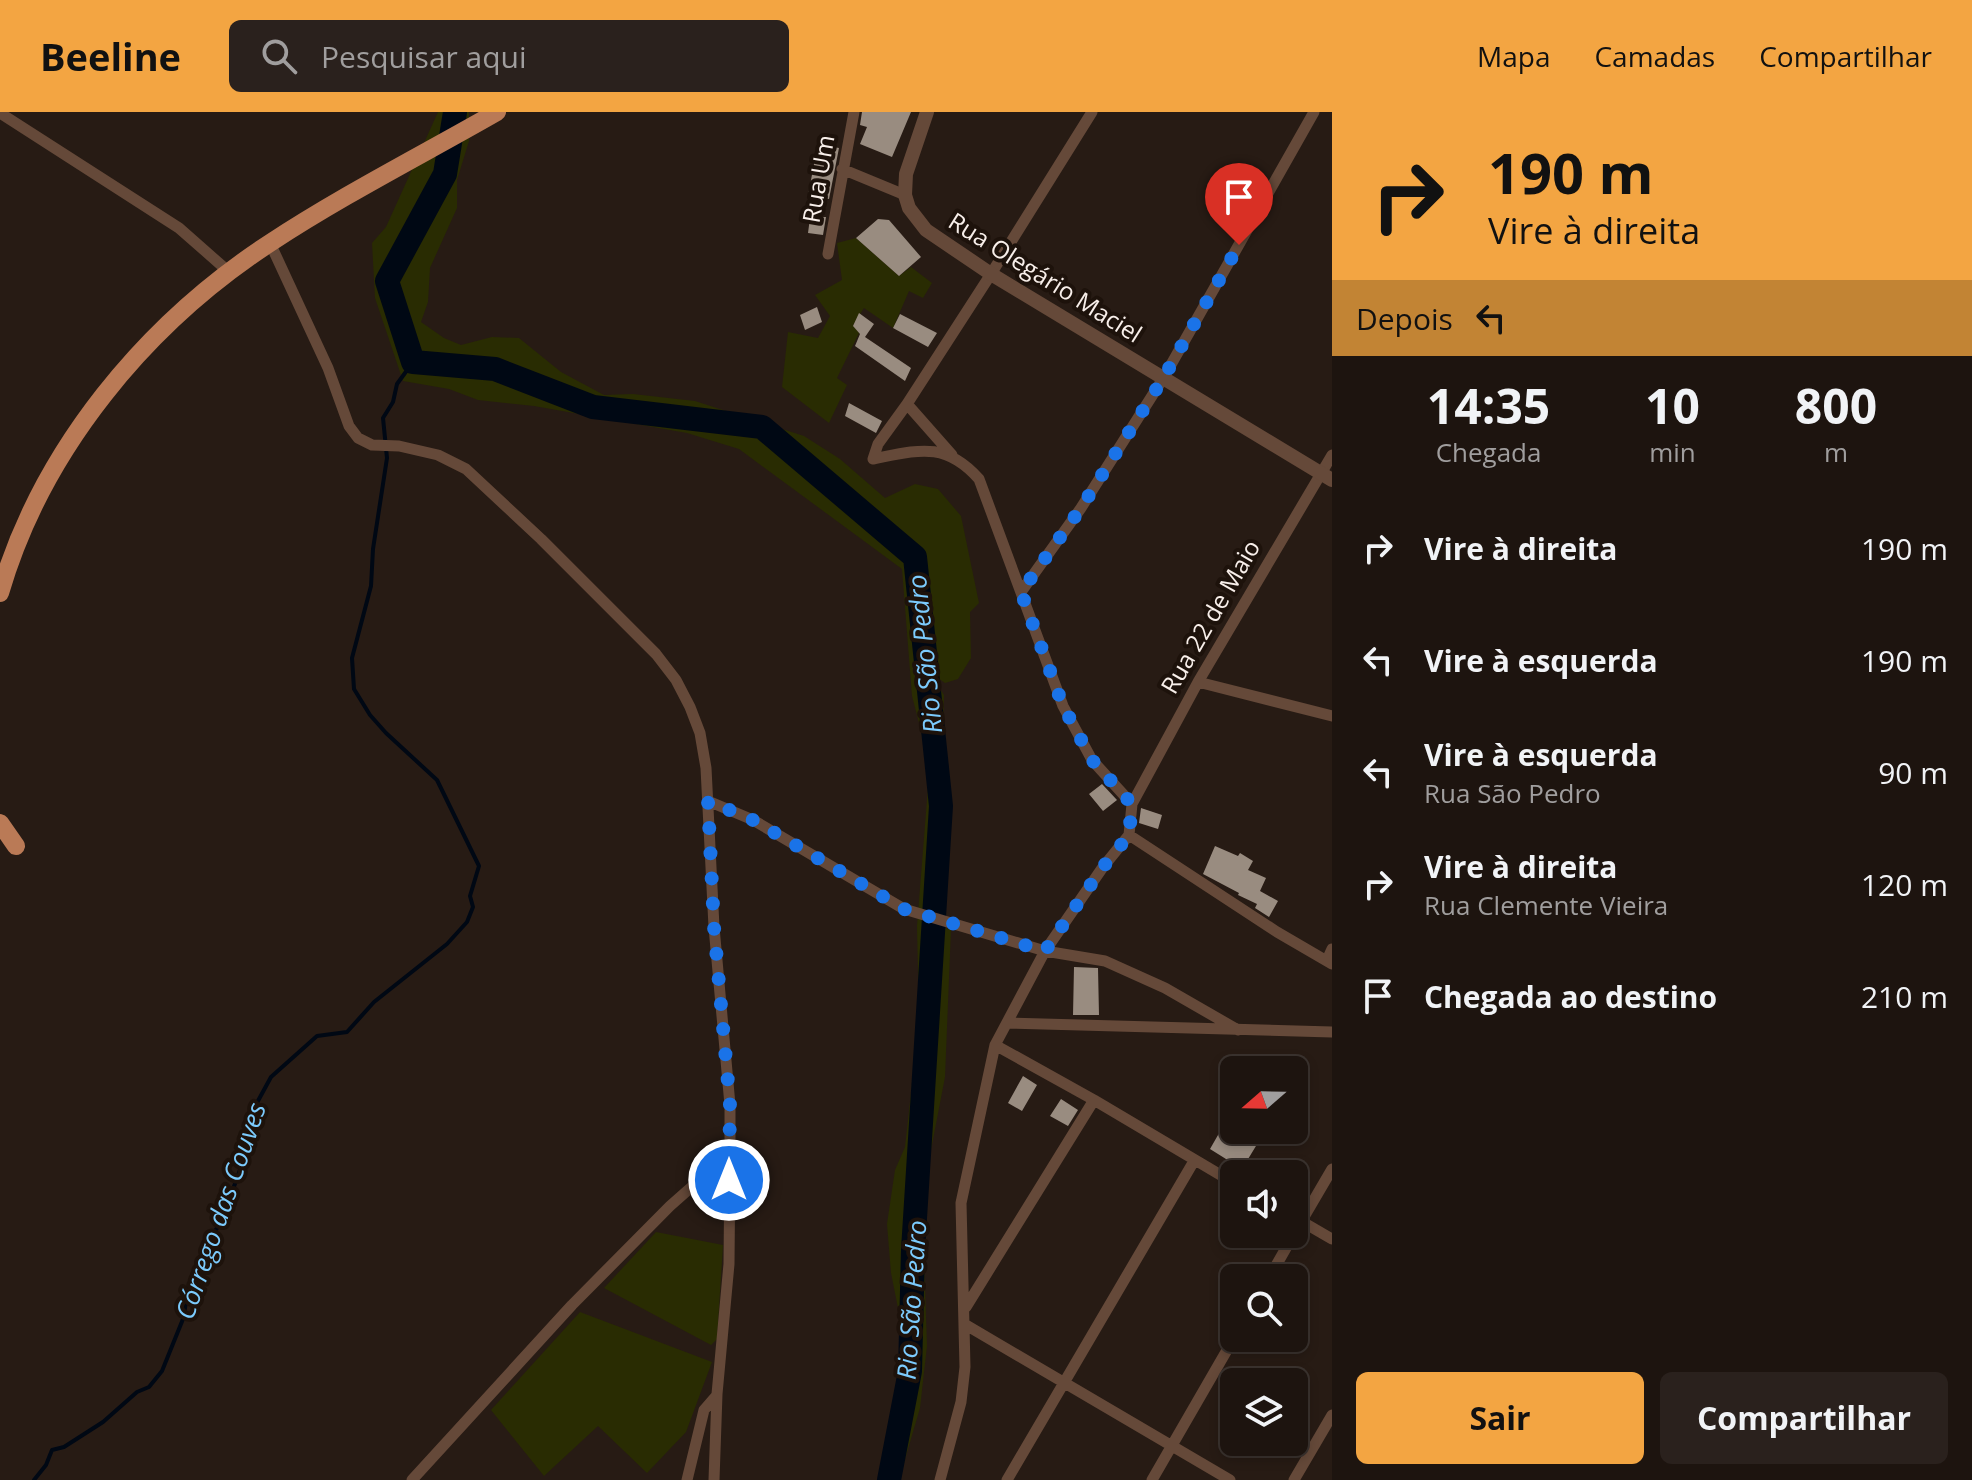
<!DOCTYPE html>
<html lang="pt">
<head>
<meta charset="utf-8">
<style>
	body { margin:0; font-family:"Open Sans",sans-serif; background:#2a211d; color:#f1f3f6; height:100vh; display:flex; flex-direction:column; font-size:30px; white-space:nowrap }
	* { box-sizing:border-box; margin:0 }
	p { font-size:26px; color:#a09e9e }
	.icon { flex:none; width:44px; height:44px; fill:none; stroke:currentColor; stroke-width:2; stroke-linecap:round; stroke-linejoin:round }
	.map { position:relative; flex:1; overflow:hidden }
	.drawer { display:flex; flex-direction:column; background:#1d140f; width:640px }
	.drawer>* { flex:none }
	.top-card { background:#f3a542; color:#111; overflow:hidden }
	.needle { width:52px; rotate:250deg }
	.fabs { position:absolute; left:1220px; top:944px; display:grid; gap:16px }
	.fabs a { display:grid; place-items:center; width:88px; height:88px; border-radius:12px; background:#1d140f; box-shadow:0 4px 12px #0003,0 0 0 2px #3b332f; font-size:40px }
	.pin { position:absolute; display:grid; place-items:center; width:68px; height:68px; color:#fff; margin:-82px -34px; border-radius:50% 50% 50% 0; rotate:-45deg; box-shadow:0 0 8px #0007 }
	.pin .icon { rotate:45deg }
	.me { position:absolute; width:88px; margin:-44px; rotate:0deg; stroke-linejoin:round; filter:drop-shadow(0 0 6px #0008) }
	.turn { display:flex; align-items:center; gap:28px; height:168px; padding:0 24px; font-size:36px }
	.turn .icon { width:104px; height:104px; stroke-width:2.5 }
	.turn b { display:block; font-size:56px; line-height:68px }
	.then { display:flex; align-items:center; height:76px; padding:0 24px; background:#0003; gap:16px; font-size:30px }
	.eta { display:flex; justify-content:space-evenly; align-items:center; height:136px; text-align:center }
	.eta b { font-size:48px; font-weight:700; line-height:56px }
	.action { display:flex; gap:16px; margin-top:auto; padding:16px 24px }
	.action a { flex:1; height:92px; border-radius:12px; background:#f3a542; color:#111; font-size:32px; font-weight:700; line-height:92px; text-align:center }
	.action a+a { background:#2a211d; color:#f1f3f6 }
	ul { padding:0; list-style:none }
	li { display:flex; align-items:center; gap:24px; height:112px; padding:0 24px }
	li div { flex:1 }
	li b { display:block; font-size:30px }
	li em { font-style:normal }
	header { display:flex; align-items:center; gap:48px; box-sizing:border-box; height:112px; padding:0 40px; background:#f3a542; color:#111 }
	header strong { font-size:38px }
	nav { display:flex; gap:44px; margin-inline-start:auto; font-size:28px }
	.search { width:560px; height:72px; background:#2a211d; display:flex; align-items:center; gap:20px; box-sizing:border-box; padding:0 28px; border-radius:12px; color:#a09e9e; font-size:30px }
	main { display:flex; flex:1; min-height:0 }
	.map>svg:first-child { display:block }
	.green { fill:#292c02 }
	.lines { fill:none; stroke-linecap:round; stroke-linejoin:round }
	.stream { stroke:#000814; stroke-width:4 }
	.river { stroke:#000814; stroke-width:24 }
	.building { fill:#998c80 }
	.minor { stroke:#654939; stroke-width:11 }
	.tertiary { stroke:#654939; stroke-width:14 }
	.trunk { stroke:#ba7a56; stroke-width:18 }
	.route { stroke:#1a73e8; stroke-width:14; stroke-dasharray:0 25.2 }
	.labels { text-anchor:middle; stroke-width:8; stroke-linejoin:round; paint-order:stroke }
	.street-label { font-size:24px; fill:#f8efea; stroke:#1d120b }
	.water-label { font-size:26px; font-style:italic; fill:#7ccbfd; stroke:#1d120b }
</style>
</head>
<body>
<header>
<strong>Beeline</strong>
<div class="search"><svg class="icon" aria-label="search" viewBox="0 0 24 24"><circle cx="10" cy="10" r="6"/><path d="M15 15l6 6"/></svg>Pesquisar aqui</div>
<nav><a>Mapa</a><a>Camadas</a><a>Compartilhar</a></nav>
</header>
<main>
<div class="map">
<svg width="1332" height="1368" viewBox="0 0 1332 1368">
	<rect width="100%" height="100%" fill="#271b14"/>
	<!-- green -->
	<path class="green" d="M 438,0 L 469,0 L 469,29 L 457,68 L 457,96 L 430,156 L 428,190 L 421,210 L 444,226 L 461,233 L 492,225 L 519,226 L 561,260 L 604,283 L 633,282 L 695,289 L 804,324 L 840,347 L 885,386 L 915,372 L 938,377 L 961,404 L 979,491 L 970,500 L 971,546 L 958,567 L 945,571 L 929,560 L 944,583 L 941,694 L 933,814 L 951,817 L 945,965 L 922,1085 L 927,1234 L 920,1296 L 899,1368 L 880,1368 L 890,1305 L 904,1272 L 900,1206 L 891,1161 L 887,1112 L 895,1058 L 905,1035 L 919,908 L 917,814 L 928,675 L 924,630 L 912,584 L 902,457 L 739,337 L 687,321 L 534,294 L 478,288 L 449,277 L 403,269 L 375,186 L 372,131 L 386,115 Z
		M 856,126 L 899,164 L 911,155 L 932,171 L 923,186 L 909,179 L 893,216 L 864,196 L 853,213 L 859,221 L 837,266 L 847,273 L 829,311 L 782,275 L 788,220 L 818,226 L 830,204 L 815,183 L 842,168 L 837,131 Z
		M 656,1120 L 723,1133 L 717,1227 L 711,1233 L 604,1176 Z
		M 580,1200 L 712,1250 L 686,1320 L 647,1361 L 598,1314 L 544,1364 L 491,1298 Z"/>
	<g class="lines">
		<!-- stream -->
		<path class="stream" d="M 34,1368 L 46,1353 L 52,1338 L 64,1335 L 103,1310 L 137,1280 L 149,1275 L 162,1259 L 183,1207 L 189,1174 L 209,1125 L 220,1113 L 253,1022 L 252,1000 L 271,965 L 317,924 L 347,920 L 374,890 L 447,832 L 467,810 L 473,795 L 470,784 L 479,754 L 437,668 L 386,621 L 370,603 L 354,577 L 352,546 L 371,474 L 373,437 L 387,346 L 383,306 L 393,290 L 397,272 L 413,250"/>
		<!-- river -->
		<path class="river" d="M 455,0 L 445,62 L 387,169 L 413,250 L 495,257 L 593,295 L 762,315 L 915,445 L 941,694 L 913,1138 L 910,1259 L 889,1368"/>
	</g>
	<!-- building -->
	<path class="building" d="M 862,0 L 911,0 L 892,45 L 860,32 L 867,15 L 860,13 Z
		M 823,33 L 839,36 L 829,87 L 808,84 L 817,36 L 822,36 Z
		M 816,105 L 826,105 L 823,123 L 808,121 L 810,106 Z
		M 878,107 L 889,108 L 921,145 L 899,164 L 856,126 Z
		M 817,195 L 822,210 L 805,218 L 800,203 Z
		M 859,201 L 874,212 L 865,225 L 911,256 L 905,269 L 855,234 L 860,222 L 853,214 Z
		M 900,202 L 937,221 L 928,235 L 893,216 Z
		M 849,291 L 882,309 L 876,321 L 845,304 Z
		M 1102,672 L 1117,688 L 1103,699 L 1089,682 Z
		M 1141,696 L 1162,703 L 1158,717 L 1139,711 Z
		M 1215,734 L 1238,744 L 1240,741 L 1253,749 L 1248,758 L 1266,766 L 1260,779 L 1278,789 L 1269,805 L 1255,796 L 1257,792 L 1238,783 L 1239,781 L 1203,762 Z
		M 1074,855 L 1098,856 L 1099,903 L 1073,903 Z
		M 1023,964 L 1037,973 L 1022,999 L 1008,991 Z
		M 1061,987 L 1078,998 L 1068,1014 L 1050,1004 Z
		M 1226,1009 L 1234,1014 L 1234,1018 L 1240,1018 L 1259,1029 L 1242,1057 L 1210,1037 Z"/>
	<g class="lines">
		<!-- minor -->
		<path class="minor" d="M 1092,0 L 991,162 L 907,292 L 878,332 L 873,347 C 919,338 945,329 979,367 L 1063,594 L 1092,648 L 1132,692
			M 0,1 L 179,116 L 229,160
			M 842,57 L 905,83
			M 270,131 L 328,256 L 349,314 L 358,326 L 372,333 L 399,334 L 438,343 L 466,357 L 541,427 L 656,542 L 676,568 L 690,595 L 700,621 L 706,656 L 714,815 L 730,993 L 730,1041 L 670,1094 L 572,1193 L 412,1368
			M 828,142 L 854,0
			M 907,292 L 952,343
			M 1021,480 L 1081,396 L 1164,265 L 1314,0
			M 1198,570 L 1332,604
			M 708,689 L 753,708 L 904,797 L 1045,839 L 1105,849 L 1165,876 L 1238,918
			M 1129,723 L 1277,820 L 1332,852
			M 1327,848 L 1332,837
			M 1007,911 L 1332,920
			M 995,933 L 1094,988 L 1234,1071
			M 1294,1105 L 1332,1127
			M 1294,1122 L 1332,1057
			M 1269,1166 L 1294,1122
			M 966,1195 L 1094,988
			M 966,1213 L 1230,1368
			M 687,1368 L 704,1298 L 717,1283
			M 714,1368 L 717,1282 L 729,1152 L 730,1041
			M 940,1368 L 961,1290 L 965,1255 L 961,1091 L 995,933 L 1045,839 L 1103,755 L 1129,723 L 1132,692 L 1198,570 L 1332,343
			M 1007,1368 L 1194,1049
			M 1152,1368 L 1234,1226
			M 1294,1368 L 1332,1303"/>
		<!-- tertiary -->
		<path class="tertiary" d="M 927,0 L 906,62 L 905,83 L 909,96 L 926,118 L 991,162 L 1332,368"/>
		<!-- trunk -->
		<path class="trunk" d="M 0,481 C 42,337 146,212 270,131 C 343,83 422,43 497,0
			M 0,711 L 16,734"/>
	</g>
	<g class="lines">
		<!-- route -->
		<path class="route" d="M 729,1068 L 730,993 L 714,815 L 708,689 L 753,708 L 904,797 L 1045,839 L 1103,755 L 1129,723 L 1132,692 L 1092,648 L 1063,594 L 1021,480 L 1081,396 L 1164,265 L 1239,133"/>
	</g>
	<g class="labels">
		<!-- street labels -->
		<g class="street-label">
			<text transform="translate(819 67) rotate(-80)" y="8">Rua Um</text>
			<text transform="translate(1045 166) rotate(32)" y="8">Rua Olegário Maciel</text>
			<text transform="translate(1211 505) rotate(-60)" y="8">Rua 22 de Maio</text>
		</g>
		<!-- water labels -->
		<g class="water-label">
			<text transform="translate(925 542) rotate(-96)" y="9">Rio São Pedro</text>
			<text transform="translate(221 1099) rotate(-71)" y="9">Córrego das Couves</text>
			<text transform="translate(912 1188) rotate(-86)" y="9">Rio São Pedro</text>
		</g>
	</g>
</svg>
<div class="fabs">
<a><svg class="needle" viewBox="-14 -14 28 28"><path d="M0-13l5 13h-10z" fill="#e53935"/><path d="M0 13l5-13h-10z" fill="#a09e9e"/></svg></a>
<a><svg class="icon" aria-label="sound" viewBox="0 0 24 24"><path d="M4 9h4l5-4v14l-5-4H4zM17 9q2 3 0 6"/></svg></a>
<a><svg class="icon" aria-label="search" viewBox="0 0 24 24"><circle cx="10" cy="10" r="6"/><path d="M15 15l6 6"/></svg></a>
<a><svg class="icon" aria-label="layers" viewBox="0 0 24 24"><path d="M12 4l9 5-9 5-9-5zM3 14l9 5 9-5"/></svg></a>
</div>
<div class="pin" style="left:1239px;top:133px;background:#d93025"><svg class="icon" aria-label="arrive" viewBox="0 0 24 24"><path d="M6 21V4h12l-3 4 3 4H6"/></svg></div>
<svg class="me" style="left:729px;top:1068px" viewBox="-20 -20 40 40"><circle r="17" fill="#1a73e8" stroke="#fff" stroke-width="3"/><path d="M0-11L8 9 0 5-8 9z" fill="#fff"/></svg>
</div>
<section class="drawer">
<div class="top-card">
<div class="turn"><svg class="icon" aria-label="right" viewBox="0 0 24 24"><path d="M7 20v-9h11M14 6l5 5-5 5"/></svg><div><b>190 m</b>Vire à direita</div></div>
<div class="then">Depois<svg class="icon" aria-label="left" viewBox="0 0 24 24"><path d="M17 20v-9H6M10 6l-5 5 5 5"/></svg></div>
</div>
<div class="eta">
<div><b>14:35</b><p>Chegada</p></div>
<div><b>10</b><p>min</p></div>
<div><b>800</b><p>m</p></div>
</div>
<ul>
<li><svg class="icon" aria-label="right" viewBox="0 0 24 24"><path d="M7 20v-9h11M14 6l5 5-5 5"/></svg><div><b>Vire à direita</b></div><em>190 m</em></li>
<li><svg class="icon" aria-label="left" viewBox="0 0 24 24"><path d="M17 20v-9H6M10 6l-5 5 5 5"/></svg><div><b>Vire à esquerda</b></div><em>190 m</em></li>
<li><svg class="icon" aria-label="left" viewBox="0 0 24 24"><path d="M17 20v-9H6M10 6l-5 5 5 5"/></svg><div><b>Vire à esquerda</b><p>Rua São Pedro</p></div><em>90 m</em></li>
<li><svg class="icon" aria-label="right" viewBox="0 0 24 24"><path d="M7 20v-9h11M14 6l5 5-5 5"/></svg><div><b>Vire à direita</b><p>Rua Clemente Vieira</p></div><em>120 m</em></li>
<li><svg class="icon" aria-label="arrive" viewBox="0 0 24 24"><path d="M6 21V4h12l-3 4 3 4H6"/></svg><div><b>Chegada ao destino</b></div><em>210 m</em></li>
</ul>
<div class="action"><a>Sair</a><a>Compartilhar</a></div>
</section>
</main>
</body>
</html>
